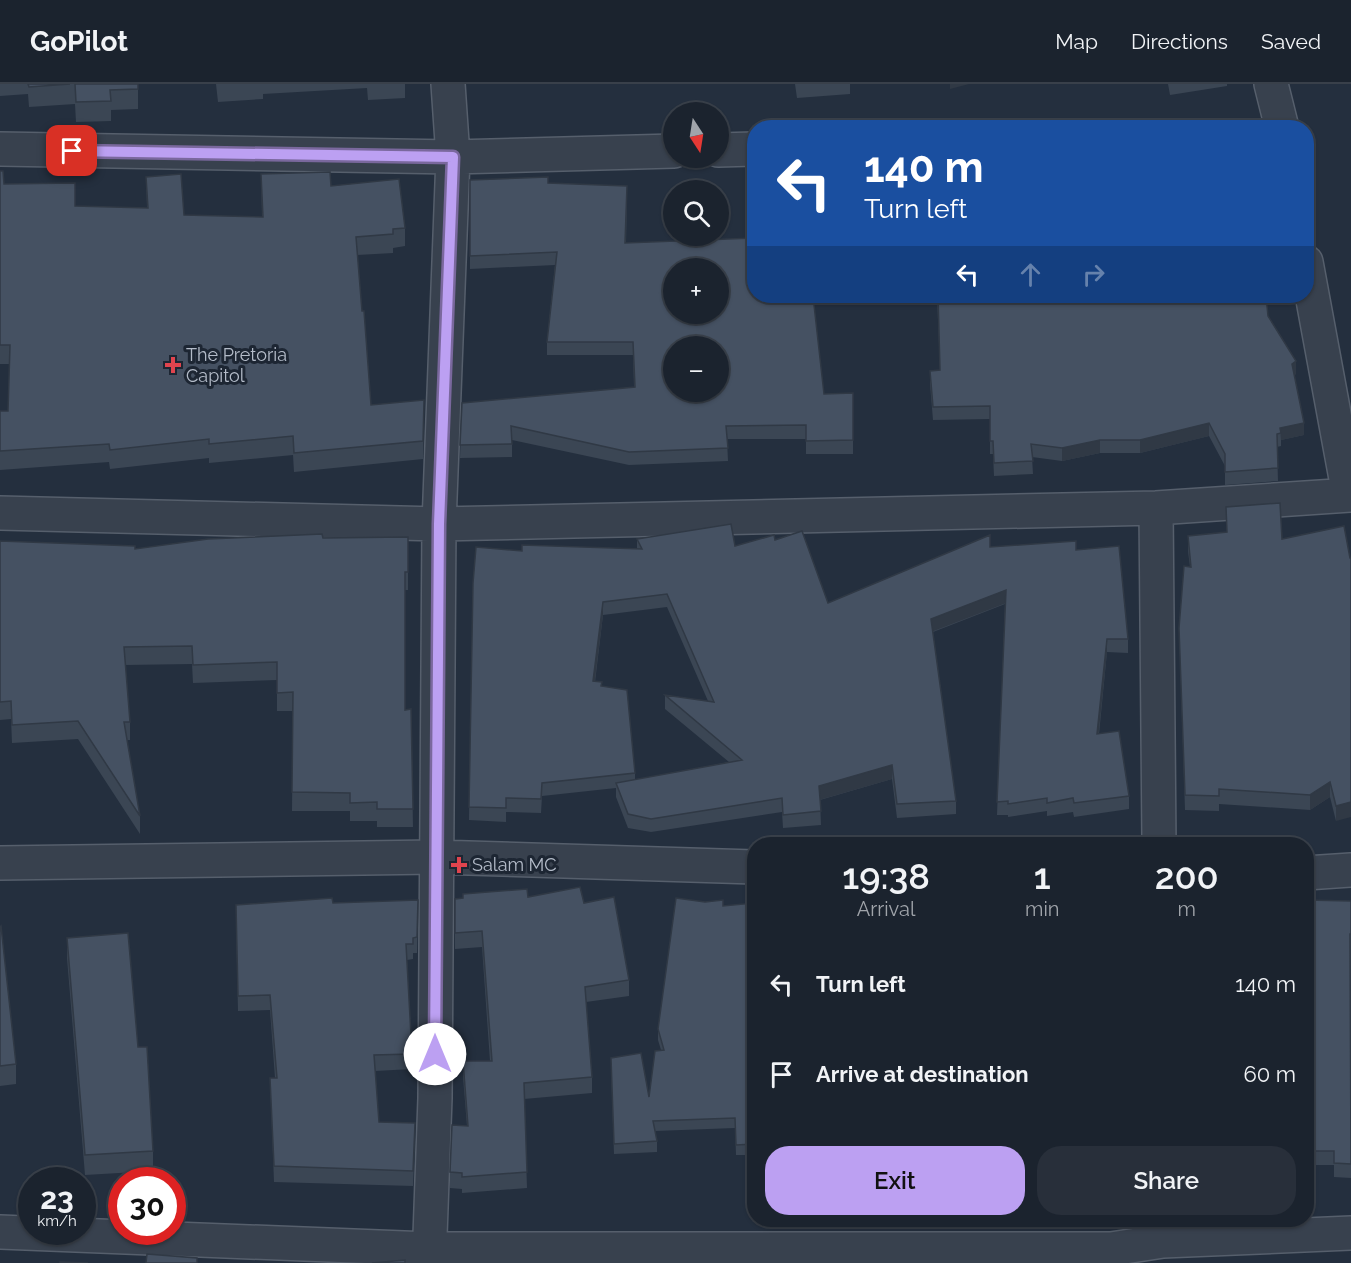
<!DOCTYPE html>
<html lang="en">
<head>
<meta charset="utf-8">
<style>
	body { margin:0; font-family:Raleway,sans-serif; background:#282f3a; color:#f1f3f6; height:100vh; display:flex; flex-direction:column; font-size:22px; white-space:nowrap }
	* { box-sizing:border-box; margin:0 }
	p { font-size:20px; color:#a0a4aa }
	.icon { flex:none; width:33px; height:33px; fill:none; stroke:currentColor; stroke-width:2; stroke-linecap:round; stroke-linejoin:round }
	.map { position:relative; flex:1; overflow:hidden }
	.drawer { position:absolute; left:747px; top:753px; width:567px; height:390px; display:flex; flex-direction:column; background:#1b232e; border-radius:24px; box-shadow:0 2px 4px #0004,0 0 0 2px #39404a }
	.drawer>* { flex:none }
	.banner { position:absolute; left:747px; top:36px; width:567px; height:183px; border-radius:24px; box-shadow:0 2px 4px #0004,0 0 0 2px #39404a; background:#1a4fa0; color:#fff; overflow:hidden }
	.needle { width:39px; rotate:168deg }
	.buttons { position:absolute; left:663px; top:18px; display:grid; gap:12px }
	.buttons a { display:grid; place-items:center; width:66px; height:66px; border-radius:50%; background:#1b232e; box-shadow:0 2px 4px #0004,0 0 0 2px #39404a; font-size:30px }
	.speed { position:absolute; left:18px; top:1083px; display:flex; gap:12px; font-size:30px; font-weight:700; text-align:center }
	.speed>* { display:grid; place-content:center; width:78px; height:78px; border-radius:50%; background:#1b232e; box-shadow:0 2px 4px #0004,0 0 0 2px #39404a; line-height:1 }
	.speed small { font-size:15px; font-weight:400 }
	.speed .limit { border:9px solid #d22; background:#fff; color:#111 }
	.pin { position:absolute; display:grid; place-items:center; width:51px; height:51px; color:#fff; margin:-26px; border-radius:12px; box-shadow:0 3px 9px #0006 }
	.me { position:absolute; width:66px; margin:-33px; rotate:0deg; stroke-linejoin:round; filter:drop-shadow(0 0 4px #0008) }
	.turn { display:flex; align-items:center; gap:21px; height:126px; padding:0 18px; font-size:27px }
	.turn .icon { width:78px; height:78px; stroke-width:2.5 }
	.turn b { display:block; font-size:42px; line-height:51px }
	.lanes { display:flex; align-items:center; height:57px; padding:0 18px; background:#0003; justify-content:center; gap:30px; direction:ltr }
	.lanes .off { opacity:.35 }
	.eta { display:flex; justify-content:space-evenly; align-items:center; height:102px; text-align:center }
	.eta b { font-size:36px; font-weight:600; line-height:42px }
	.action { display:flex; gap:12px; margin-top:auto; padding:12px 18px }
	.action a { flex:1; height:69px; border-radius:24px; background:#bca0f2; color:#111; font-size:24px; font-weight:600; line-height:69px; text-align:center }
	.action a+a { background:#282f3a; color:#f1f3f6 }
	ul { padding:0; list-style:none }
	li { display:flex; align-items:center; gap:18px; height:90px; padding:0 18px }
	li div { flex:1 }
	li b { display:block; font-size:22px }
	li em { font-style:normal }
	header { display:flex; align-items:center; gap:36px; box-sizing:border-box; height:84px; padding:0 30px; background:#1b232e; border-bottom:2px solid #39404a }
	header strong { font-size:28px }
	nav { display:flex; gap:33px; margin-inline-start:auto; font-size:21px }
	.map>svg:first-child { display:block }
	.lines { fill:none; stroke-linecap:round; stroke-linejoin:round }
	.minor-casing { stroke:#565f6c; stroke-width:36 }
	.minor { stroke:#38414e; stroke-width:33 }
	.wall { fill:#3b4654; fill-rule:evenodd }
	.shaded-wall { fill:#303945 }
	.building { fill:#455162; stroke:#303945; stroke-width:1.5; fill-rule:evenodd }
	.route-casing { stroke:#7a689d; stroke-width:15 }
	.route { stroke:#bca0f2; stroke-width:10 }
	.health-dot { fill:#e0444e; stroke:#1d2633; stroke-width:2 }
	.labels { text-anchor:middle; stroke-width:6; stroke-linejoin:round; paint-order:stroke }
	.poi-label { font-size:18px; fill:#b4bcc9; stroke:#1d2633; text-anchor:start }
</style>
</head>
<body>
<header>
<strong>GoPilot</strong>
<nav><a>Map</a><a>Directions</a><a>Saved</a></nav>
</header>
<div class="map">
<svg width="1351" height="1179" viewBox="0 0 1351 1179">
	<rect width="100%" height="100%" fill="#242f3e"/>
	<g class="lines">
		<defs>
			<path id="minor" d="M 1271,0 L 1282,44
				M 0,65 L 453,73 L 674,67
				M 718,66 L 754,65
				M 1306,178 L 1349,411
				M 1156,424 L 1159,760
				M 0,429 L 439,440 L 1156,424 L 1351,411
				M 0,779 L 436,773 L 754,783
				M 1306,789 L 1351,786
				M 0,1148 L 429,1165 L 1111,1165 L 1163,1157 L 1351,1149
				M 429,1179 L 435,1014 L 439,440 L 453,73 L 448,0"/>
		</defs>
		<!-- minor casing -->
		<use href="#minor" class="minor-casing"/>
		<!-- minor -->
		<use href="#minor" class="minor"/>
	</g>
	<!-- wall -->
	<path class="wall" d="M 0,0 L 138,0 L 138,25 L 111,26 L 111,37 L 76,38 L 75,20 L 29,23 L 28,10 L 0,12 Z
		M 216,0 L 405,0 L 405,14 L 368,16 L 367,4 L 263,10 L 263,15 L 218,18 Z
		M 795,0 L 850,0 L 850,10 L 797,14 Z
		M 1168,0 L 1227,0 L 1227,2 L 1170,11 Z
		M 0,87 L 4,100 L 75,122 L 147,124 L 146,93 L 184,131 L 262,133 L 261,90 L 331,102 L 405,144 L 405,162 L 393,164 L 393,169 L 357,171 L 371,321 L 424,335 L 423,375 L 294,388 L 293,371 L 209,379 L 209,374 L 110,385 L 109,378 L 0,386 L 0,327 L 8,327 L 10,280 L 0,280 Z
		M 470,96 L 548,99 L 627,115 L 626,159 L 754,212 L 824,310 L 853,309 L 853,370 L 806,370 L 806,355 L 727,355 L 728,377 L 629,381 L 512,356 L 512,373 L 460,374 L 462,319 L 634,303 L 633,271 L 547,271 L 547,258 L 555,181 L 470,185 Z
		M 937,212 L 1266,212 L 1268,232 L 1296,290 L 1294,291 L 1304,351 L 1281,356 L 1281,362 L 1277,363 L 1278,397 L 1225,401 L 1225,382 L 1209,352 L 1140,369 L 1100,369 L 1062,377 L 1032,373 L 1033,390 L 994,392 L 993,370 L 990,370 L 990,335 L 933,336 L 930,300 L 930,287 L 940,286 Z
		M 1226,423 L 1282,455 L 1344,442 L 1336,737 L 1330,713 L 1310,726 L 1219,720 L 1219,727 L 1185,726 L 1179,544 L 1190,483 L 1188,467 L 1188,452 L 1227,448 Z
		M 408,453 L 408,506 L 405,506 L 405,626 L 411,625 L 413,743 L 377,743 L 377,737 L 350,737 L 350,727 L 292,727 L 293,627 L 277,627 L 277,596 L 193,599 L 192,580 L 125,581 L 130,638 L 130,656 L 127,656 L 140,732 L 140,750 L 78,655 L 12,659 L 11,635 L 0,636 L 0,457 L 135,465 L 323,454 Z
		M 637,455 L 735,462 L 775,456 L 828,519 L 990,463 L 1076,466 L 1128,555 L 1128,569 L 1107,568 L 1099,650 L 1129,712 L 1129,725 L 1074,733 L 1073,728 L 1047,732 L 1047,727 L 1008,733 L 1008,731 L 997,731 L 1005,520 L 933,548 L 956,717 L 956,730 L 897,734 L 892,695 L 820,716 L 821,741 L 783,744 L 782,728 L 651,748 L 628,744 L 616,713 L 616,704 L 542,712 L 541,729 L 506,728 L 506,738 L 469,736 L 473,499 L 522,467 L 637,465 ZM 667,523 L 708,617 L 665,611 L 665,625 L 729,678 L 635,696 L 635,689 L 602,602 L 595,598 L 603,531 Z
		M 528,813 L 584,819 L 629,896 L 629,912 L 586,918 L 592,993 L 592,1009 L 524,1015 L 527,1104 L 462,1109 L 462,1105 L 450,1104 L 450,1088 L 467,1042 L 463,993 L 463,977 L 490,977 L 482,863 L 455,865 L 455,815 Z
		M 418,816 L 417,869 L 413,869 L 413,875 L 407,876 L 412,985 L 375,987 L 379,1038 L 415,1055 L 413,1102 L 274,1098 L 270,994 L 275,994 L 270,926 L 238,927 L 236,837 L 333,819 Z
		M 1306,816 L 1351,817 L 1351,1094 L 1334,1093 L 1334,1081 L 1306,1081 Z
		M 754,819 L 754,1071 L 736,1071 L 735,1044 L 655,1047 L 657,1057 L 657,1068 L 614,1070 L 611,984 L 649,1013 L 661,966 L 658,956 L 658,945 L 723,822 Z
		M 0,843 L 16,980 L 16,1000 L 0,1002 Z
		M 67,854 L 138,963 L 153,1067 L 153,1087 L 85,1091 L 67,874 Z"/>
	<!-- shaded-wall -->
	<path class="shaded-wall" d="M 950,0 L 969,0 L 950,5 Z
		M 1296,277 L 1296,290 L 1292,293 L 1292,280 Z
		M 424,316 L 424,335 L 423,375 L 423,357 Z
		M 1209,339 L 1209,352 L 1140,369 L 1140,356 Z
		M 1304,339 L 1304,351 L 1281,356 L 1280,344 Z
		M 1100,356 L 1100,369 L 1062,377 L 1062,364 Z
		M 1006,506 L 1006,519 L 931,548 L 931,535 Z
		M 603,518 L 603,531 L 593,611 L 593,597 Z
		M 1107,555 L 1107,568 L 1097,664 L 1097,650 Z
		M 892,681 L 892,695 L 819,716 L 819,702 Z
		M 1330,698 L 1330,713 L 1310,726 L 1310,711 Z
		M 1351,718 L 1351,733 L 1336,737 L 1336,722 Z"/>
	<!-- building -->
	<path class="building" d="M 28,0 L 70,0 L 29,3 Z
		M 75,0 L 138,0 L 138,5 L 110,6 L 111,17 L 76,18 Z
		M 0,87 L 3,87 L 4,100 L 75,99 L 75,122 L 148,124 L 146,93 L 181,90 L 184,131 L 263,133 L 261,90 L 330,88 L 331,102 L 399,95 L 405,144 L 393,145 L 393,150 L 356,153 L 362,227 L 364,227 L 371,321 L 424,316 L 423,357 L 294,369 L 293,352 L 209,360 L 209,355 L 110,366 L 109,360 L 0,367 L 0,327 L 8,327 L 10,261 L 0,261 Z
		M 548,93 L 548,99 L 627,102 L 625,159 L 754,154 L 754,212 L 813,212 L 824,310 L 853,309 L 853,356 L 806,357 L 806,341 L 726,342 L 728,364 L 629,368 L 511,342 L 512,360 L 460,361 L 462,319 L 635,303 L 633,258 L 547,258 L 557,168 L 470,172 L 470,96 ZM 674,184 L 718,184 L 718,230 L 674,230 ZM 674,262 L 718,262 L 718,308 L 674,308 Z
		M 938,212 L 1266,212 L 1268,232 L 1296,277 L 1292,280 L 1304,339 L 1280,344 L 1281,349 L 1277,350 L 1278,384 L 1225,388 L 1225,370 L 1209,339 L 1140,356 L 1100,356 L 1062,364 L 1031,360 L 1033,377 L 994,379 L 993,357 L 990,357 L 990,322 L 933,323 L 930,287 L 940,286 Z
		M 1280,419 L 1282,455 L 1344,442 L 1350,474 L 1351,474 L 1351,718 L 1336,722 L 1330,698 L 1310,711 L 1219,705 L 1219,712 L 1185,711 L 1179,544 L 1184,482 L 1191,483 L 1188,452 L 1227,448 L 1226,423 Z
		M 731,440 L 735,462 L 774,451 L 775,456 L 802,447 L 828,519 L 990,451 L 990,463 L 1076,457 L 1076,466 L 1119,462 L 1128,555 L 1107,555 L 1097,650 L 1119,647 L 1129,712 L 1074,719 L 1073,714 L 1047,719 L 1047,714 L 1008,720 L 1008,717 L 997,718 L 1006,506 L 931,535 L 956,717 L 897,720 L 892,681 L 819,702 L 821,727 L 783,731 L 782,714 L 651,735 L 628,730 L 616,699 L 742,676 L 665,611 L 714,618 L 667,510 L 603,518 L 593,597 L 602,598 L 601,602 L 627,606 L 635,689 L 542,699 L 541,715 L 506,714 L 506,724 L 469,723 L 473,499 L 476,463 L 522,467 L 522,461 L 642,465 L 637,455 Z
		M 322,450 L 323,454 L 408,453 L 408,488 L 405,488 L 405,626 L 411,625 L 413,725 L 377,725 L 377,718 L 350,719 L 350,709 L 292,708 L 293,608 L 277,609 L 277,578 L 193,581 L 192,562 L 124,563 L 130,638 L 124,638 L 140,732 L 78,637 L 12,641 L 11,617 L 0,618 L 0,457 L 135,462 L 135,465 L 208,455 Z
		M 580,803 L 584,819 L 614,813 L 629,896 L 585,903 L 592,993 L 524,999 L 527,1088 L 462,1093 L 462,1089 L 450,1088 L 452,1041 L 468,1042 L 463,977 L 492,977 L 482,847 L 455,849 L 455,815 L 463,814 L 463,810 L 527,805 L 528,813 Z
		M 332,814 L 333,819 L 418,816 L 417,853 L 413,854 L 413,860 L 406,860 L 412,970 L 374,971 L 379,1038 L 415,1039 L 413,1087 L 274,1082 L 270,994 L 277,994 L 270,911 L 238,912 L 236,821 Z
		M 676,814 L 705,818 L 723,816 L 723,822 L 754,819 L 754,1060 L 736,1061 L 735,1034 L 653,1037 L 657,1057 L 614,1060 L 611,974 L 641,969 L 649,1013 L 655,967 L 664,966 L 658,945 Z
		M 1306,816 L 1351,817 L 1351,850 L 1350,850 L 1351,1080 L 1334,1079 L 1334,1067 L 1306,1067 Z
		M 1,842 L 16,980 L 0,982 L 0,843 Z
		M 128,849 L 138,963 L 147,963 L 153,1067 L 85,1071 L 67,854 Z
		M 147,1170 L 197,1174 L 197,1179 L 146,1179 Z
		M 405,1176 L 405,1179 L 372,1179 Z
		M 60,1178 L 88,1179 L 60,1179 Z"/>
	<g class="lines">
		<defs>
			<path id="route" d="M 72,67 L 453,73 L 439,440 L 435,970"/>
		</defs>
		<!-- route casing -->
		<use href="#route" class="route-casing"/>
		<!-- route -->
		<use href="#route" class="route"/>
	</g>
	<!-- markers -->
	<g class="health-dot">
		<path d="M170 272h6v6h6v6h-6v6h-6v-6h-6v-6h6z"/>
		<path d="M456 772h6v6h6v6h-6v6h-6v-6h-6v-6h6z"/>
	</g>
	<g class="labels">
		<!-- poi labels -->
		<g class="poi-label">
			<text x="186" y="277">The Pretoria<tspan x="186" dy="21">Capitol</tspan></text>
			<text x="472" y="787">Salam MC</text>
		</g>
	</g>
</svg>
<div class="buttons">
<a><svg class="needle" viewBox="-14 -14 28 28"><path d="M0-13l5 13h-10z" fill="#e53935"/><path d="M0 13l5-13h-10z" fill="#a0a4aa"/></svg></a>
<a><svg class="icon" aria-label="search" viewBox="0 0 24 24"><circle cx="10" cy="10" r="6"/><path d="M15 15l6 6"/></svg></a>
<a>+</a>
<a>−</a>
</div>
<div class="speed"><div>23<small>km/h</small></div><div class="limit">30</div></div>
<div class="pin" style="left:72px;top:67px;background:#d93025"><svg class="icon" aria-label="arrive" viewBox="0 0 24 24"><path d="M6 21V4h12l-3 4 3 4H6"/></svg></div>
<svg class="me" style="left:435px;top:970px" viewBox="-20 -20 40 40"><circle r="19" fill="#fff"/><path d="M0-13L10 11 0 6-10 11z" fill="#bca0f2"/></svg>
<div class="banner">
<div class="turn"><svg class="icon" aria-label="left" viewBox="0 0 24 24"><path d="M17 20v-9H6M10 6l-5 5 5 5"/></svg><div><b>140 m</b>Turn left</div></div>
<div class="lanes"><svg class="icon" aria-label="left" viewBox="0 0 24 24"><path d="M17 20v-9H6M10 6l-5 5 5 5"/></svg><svg class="icon off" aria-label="ahead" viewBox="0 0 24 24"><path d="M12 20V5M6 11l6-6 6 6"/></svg><svg class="icon off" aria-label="right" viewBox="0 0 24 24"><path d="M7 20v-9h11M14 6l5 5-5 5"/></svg></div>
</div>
<section class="drawer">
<div class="eta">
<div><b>19:38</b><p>Arrival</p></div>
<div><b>1</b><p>min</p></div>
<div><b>200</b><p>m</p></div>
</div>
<ul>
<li><svg class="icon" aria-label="left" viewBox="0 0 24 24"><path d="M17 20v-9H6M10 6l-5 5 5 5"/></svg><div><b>Turn left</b></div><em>140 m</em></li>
<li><svg class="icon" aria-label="arrive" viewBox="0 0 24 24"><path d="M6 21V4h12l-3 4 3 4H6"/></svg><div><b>Arrive at destination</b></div><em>60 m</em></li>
</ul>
<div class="action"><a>Exit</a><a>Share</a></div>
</section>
</div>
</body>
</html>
